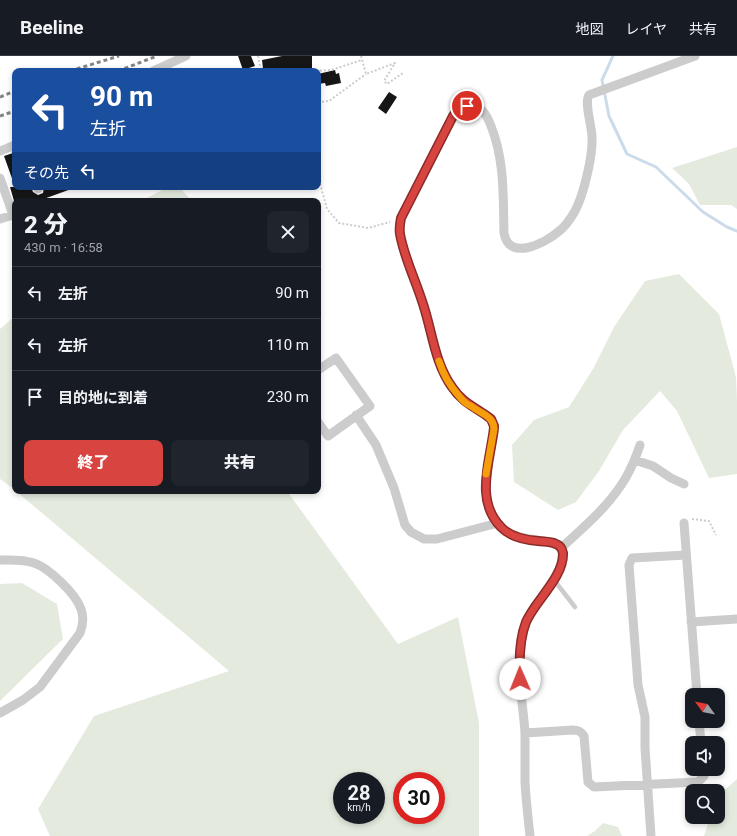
<!DOCTYPE html>
<html lang="ja">
<head>
<meta charset="utf-8">
<style>
	body { margin:0; font-family:Roboto,"Noto Sans JP",sans-serif; background:#20242c; color:#f1f3f6; height:100vh; display:flex; flex-direction:column; font-size:15px; white-space:nowrap }
	* { box-sizing:border-box; margin:0 }
	p { font-size:13px; color:#9ea1a6 }
	.icon { flex:none; width:22px; height:22px; fill:none; stroke:currentColor; stroke-width:2; stroke-linecap:round; stroke-linejoin:round }
	.map { position:relative; flex:1; overflow:hidden }
	.details { position:absolute; left:12px; top:142px; width:309px; height:296px; display:flex; flex-direction:column; background:#171b24; border-radius:8px; box-shadow:0 2px 6px #0003 }
	.details>* { flex:none }
	.hud { position:absolute; left:12px; top:12px; width:309px; height:122px; border-radius:8px; box-shadow:0 2px 6px #0003; background:#1a4fa0; color:#fff; overflow:hidden }
	.needle { width:26px; rotate:303deg }
	.tools { position:absolute; left:685px; top:632px; display:grid; gap:8px }
	.tools a { display:grid; place-items:center; width:40px; height:40px; border-radius:8px; background:#171b24; box-shadow:0 2px 6px #0003; font-size:20px }
	.speed { position:absolute; left:333px; top:716px; display:flex; gap:8px; font-size:20px; font-weight:700; text-align:center }
	.speed>* { display:grid; place-content:center; width:52px; height:52px; border-radius:50%; background:#171b24; box-shadow:0 2px 6px #0003; line-height:1 }
	.speed small { font-size:10px; font-weight:400 }
	.speed .limit { border:6px solid #d22; background:#fff; color:#111 }
	.pin { position:absolute; display:grid; place-items:center; width:34px; height:34px; color:#fff; margin:-17px; border:2px solid #fff; border-radius:50%; box-shadow:0 1px 4px #0007 }
	.me { position:absolute; width:44px; margin:-22px; rotate:359deg; stroke-linejoin:round; filter:drop-shadow(0 0 3px #0008) }
	.turn { display:flex; align-items:center; gap:14px; height:84px; padding:0 12px; font-size:18px }
	.turn .icon { width:52px; height:52px; stroke-width:2.5 }
	.turn b { display:block; font-size:28px; line-height:34px }
	.then { display:flex; align-items:center; height:38px; padding:0 12px; background:#0003; gap:8px; font-size:15px }
	.round { display:grid; place-items:center; flex:none; width:42px; height:42px; border-radius:8px; background:#20242c }
	.overview { display:flex; align-items:center; justify-content:space-between; height:68px; padding:0 12px }
	h1 { font-size:24px; font-weight:800; line-height:30px }
	.primary-button { display:flex; gap:8px; margin-top:auto; padding:8px 12px }
	.primary-button a { flex:1; height:46px; border-radius:8px; background:#d8443f; color:#fff; font-size:16px; font-weight:800; line-height:46px; text-align:center }
	.primary-button a+a { background:#20242c; color:#f1f3f6 }
	ul { padding:0; list-style:none }
	li { display:flex; align-items:center; gap:12px; height:52px; padding:0 12px; border-top:1px solid #363941 }
	li div { flex:1 }
	li b { display:block; font-size:15px }
	li em { font-style:normal }
	header { display:flex; align-items:center; gap:24px; box-sizing:border-box; height:56px; padding:0 20px; background:#171b24; border-bottom:1px solid #363941 }
	header strong { font-size:19px }
	nav { display:flex; gap:22px; margin-inline-start:auto; font-size:14px }
	.map>svg:first-child { display:block }
	.green { fill:#e4ebde; fill-rule:evenodd }
	.lines { fill:none; stroke-linecap:round; stroke-linejoin:round }
	.stream { stroke:#ccdbea; stroke-width:3 }
	.building { fill:#161616 }
	.path { stroke:#ccc; stroke-width:2; stroke-dasharray:2 2; stroke-linecap:butt }
	.service { stroke:#ccc; stroke-width:4.5 }
	.minor { stroke:#ccc; stroke-width:9 }
	.rail { stroke:#848484; stroke-width:3; stroke-dasharray:4 3; stroke-linecap:butt }
	.route-casing { stroke:#8c2c29; stroke-width:10 }
	.route { stroke:#d8443f; stroke-width:7 }
	.slow { stroke:#f59e0b; stroke-width:7 }
</style>
</head>
<body>
<header>
<strong>Beeline</strong>
<nav><a>地図</a><a>レイヤ</a><a>共有</a></nav>
</header>
<div class="map">
<svg width="737" height="780" viewBox="0 0 737 780">
	<rect width="100%" height="100%" fill="#fff"/>
	<!-- green -->
	<path class="green" d="M 737,91 L 737,153 L 731,149 L 700,149 L 689,128 L 672,112 Z
		M 168,131 L 179,131 L 192,145 L 141,145 Z
		M 679,218 L 719,258 L 736,321 L 737,345 L 737,418 L 709,422 L 677,355 L 660,335 L 623,374 L 599,415 L 576,446 L 558,454 L 514,426 L 512,389 L 534,364 L 569,351 L 593,313 L 614,271 L 645,225 Z
		M 15,260 L 15,434 L 0,423 L 0,273 Z
		M 16,435 L 287,435 L 398,588 L 458,561 L 479,667 L 479,780 L 50,780 L 38,753 L 94,660 L 229,615 ZM 342,725 L 376,725 L 376,759 L 342,759 ZM 402,725 L 436,725 L 436,759 L 402,759 Z
		M 22,527 L 57,548 L 63,583 L 0,645 L 0,528 Z
		M 737,723 L 737,780 L 704,780 L 710,761 L 718,761 L 718,740 Z
		M 603,767 L 618,771 L 622,780 L 587,780 L 595,775 Z"/>
	<g class="lines">
		<!-- stream -->
		<path class="stream" d="M 613,0 L 602,24 L 609,60 L 627,98 L 656,111 L 703,156 L 727,171 L 737,175"/>
	</g>
	<!-- building -->
	<path class="building" d="M 238,0 L 251,0 L 255,10 L 243,14 Z
		M 282,0 L 312,0 L 312,12 L 281,13 L 270,15 L 269,12 L 263,13 L 262,4 Z
		M 335,14 L 336,18 L 339,17 L 341,27 L 326,30 L 325,27 L 318,28 L 318,18 Z
		M 389,36 L 397,41 L 386,58 L 378,52 Z
		M 13,97 L 15,102 L 15,127 L 14,128 L 4,100 Z
		M 10,131 L 31,131 L 33,136 L 38,139 L 43,137 L 44,131 L 74,131 L 74,132 L 38,145 L 14,145 Z"/>
	<g class="lines">
		<!-- path -->
		<path class="path" d="M 258,0 L 261,15
			M 361,0 L 366,18 L 395,7 L 384,25 L 387,28 L 403,17
			M 316,15 L 331,14 L 362,4
			M 318,46 L 329,45 L 366,18
			M 318,120 L 327,153 L 339,167 L 368,172 L 390,166
			M 692,463 L 709,465 L 716,479"/>
		<!-- service -->
		<path class="service" d="M 554,524 L 575,551"/>
		<!-- minor -->
		<path class="minor" d="M 153,15 L 186,0
			M 0,95 L 15,89
			M 0,122 L 13,159 L 0,163
			M 37,131 L 38,133
			M 318,314 L 336,302 L 370,350 L 328,380 L 318,366
			M 356,359 L 376,389 L 394,432 L 405,469 L 411,476 L 424,483 L 437,483 L 498,467
			M 635,404 L 653,410 L 671,422 L 684,428
			M 684,467 L 697,639
			M 561,492 C 584,471 609,450 625,423 C 631,413 636,401 640,389
			M 0,504 C 11,504 23,503 34,507 C 49,512 76,538 81,553 C 84,561 83,569 80,577 L 40,631 L 23,644 L 0,657
			M 691,566 L 737,563
			M 699,665 L 701,687
			M 525,677 L 573,674 C 578,674 581,675 584,680 L 588,726 L 594,731 L 698,726 L 704,720 L 703,713
			M 530,780 C 528,762 526,744 525,726 C 525,709 525,693 525,677 C 523,644 514,608 523,575 C 526,567 529,559 533,553 C 544,537 565,514 562,494 C 556,481 517,487 501,472 C 479,449 486,418 491,391 C 492,384 495,376 494,370 L 491,363 L 487,360 C 470,348 460,346 449,326 C 434,302 431,271 422,245 C 416,224 406,204 401,184 C 399,176 399,170 401,162 L 453,60 C 459,53 464,50 474,50 C 483,51 488,62 491,70 C 505,105 503,141 504,177 C 509,206 545,187 558,176 C 565,171 571,162 575,155 C 584,138 593,99 592,81 C 592,71 584,46 589,39 L 695,0
			M 651,780 L 645,692 L 645,661 L 638,629 L 629,509 L 632,502 L 686,499"/>
		<!-- rail -->
		<path class="rail" d="M 70,15 L 119,0
			M 118,15 L 157,0
			M 0,41 L 15,35
			M 0,60 L 15,55"/>
	</g>
	<g class="lines">
		<defs>
			<path id="route" d="M 467,50 L 458,54 L 453,60 L 401,162 C 400,168 399,172 400,178 C 404,201 415,223 422,245 C 432,273 434,306 452,331 C 462,346 473,350 487,360 L 491,363 L 494,370 C 494,376 492,384 491,391 C 486,418 479,449 501,471 C 510,481 525,484 538,485 C 543,486 550,485 556,488 C 559,489 562,492 563,497 C 564,521 535,545 526,566 C 519,584 519,604 520,623"/>
		</defs>
		<!-- route casing -->
		<use href="#route" class="route-casing"/>
		<!-- route -->
		<use href="#route" class="route"/>
		<!-- slow -->
		<path class="slow" d="M 439,305 C 443,318 450,330 459,340 C 462,344 466,348 471,350 C 480,357 494,360 494,373 L 486,418"/>
	</g>
</svg>
<div class="tools">
<a><svg class="needle" viewBox="-14 -14 28 28"><path d="M0-13l5 13h-10z" fill="#e53935"/><path d="M0 13l5-13h-10z" fill="#9ea1a6"/></svg></a>
<a><svg class="icon" aria-label="sound" viewBox="0 0 24 24"><path d="M4 9h4l5-4v14l-5-4H4zM17 9q2 3 0 6"/></svg></a>
<a><svg class="icon" aria-label="search" viewBox="0 0 24 24"><circle cx="10" cy="10" r="6"/><path d="M15 15l6 6"/></svg></a>
</div>
<div class="speed"><div>28<small>km/h</small></div><div class="limit">30</div></div>
<div class="pin" style="left:467px;top:50px;background:#d93025"><svg class="icon" aria-label="arrive" viewBox="0 0 24 24"><path d="M6 21V4h12l-3 4 3 4H6"/></svg></div>
<svg class="me" style="left:520px;top:623px" viewBox="-20 -20 40 40"><circle r="19" fill="#fff"/><path d="M0-13L10 11 0 6-10 11z" fill="#d8443f"/></svg>
<div class="hud">
<div class="turn"><svg class="icon" aria-label="left" viewBox="0 0 24 24"><path d="M17 20v-9H6M10 6l-5 5 5 5"/></svg><div><b>90 m</b>左折</div></div>
<div class="then">その先<svg class="icon" aria-label="left" viewBox="0 0 24 24"><path d="M17 20v-9H6M10 6l-5 5 5 5"/></svg></div>
</div>
<section class="details">
<div class="overview"><div><h1>2 分</h1><p>430 m · 16:58</p></div><a class="round"><svg class="icon" aria-label="close" viewBox="0 0 24 24"><path d="M6 6l12 12M18 6L6 18"/></svg></a></div>
<ul>
<li><svg class="icon" aria-label="left" viewBox="0 0 24 24"><path d="M17 20v-9H6M10 6l-5 5 5 5"/></svg><div><b>左折</b></div><em>90 m</em></li>
<li><svg class="icon" aria-label="left" viewBox="0 0 24 24"><path d="M17 20v-9H6M10 6l-5 5 5 5"/></svg><div><b>左折</b></div><em>110 m</em></li>
<li><svg class="icon" aria-label="arrive" viewBox="0 0 24 24"><path d="M6 21V4h12l-3 4 3 4H6"/></svg><div><b>目的地に到着</b></div><em>230 m</em></li>
</ul>
<div class="primary-button"><a>終了</a><a>共有</a></div>
</section>
</div>
</body>
</html>
